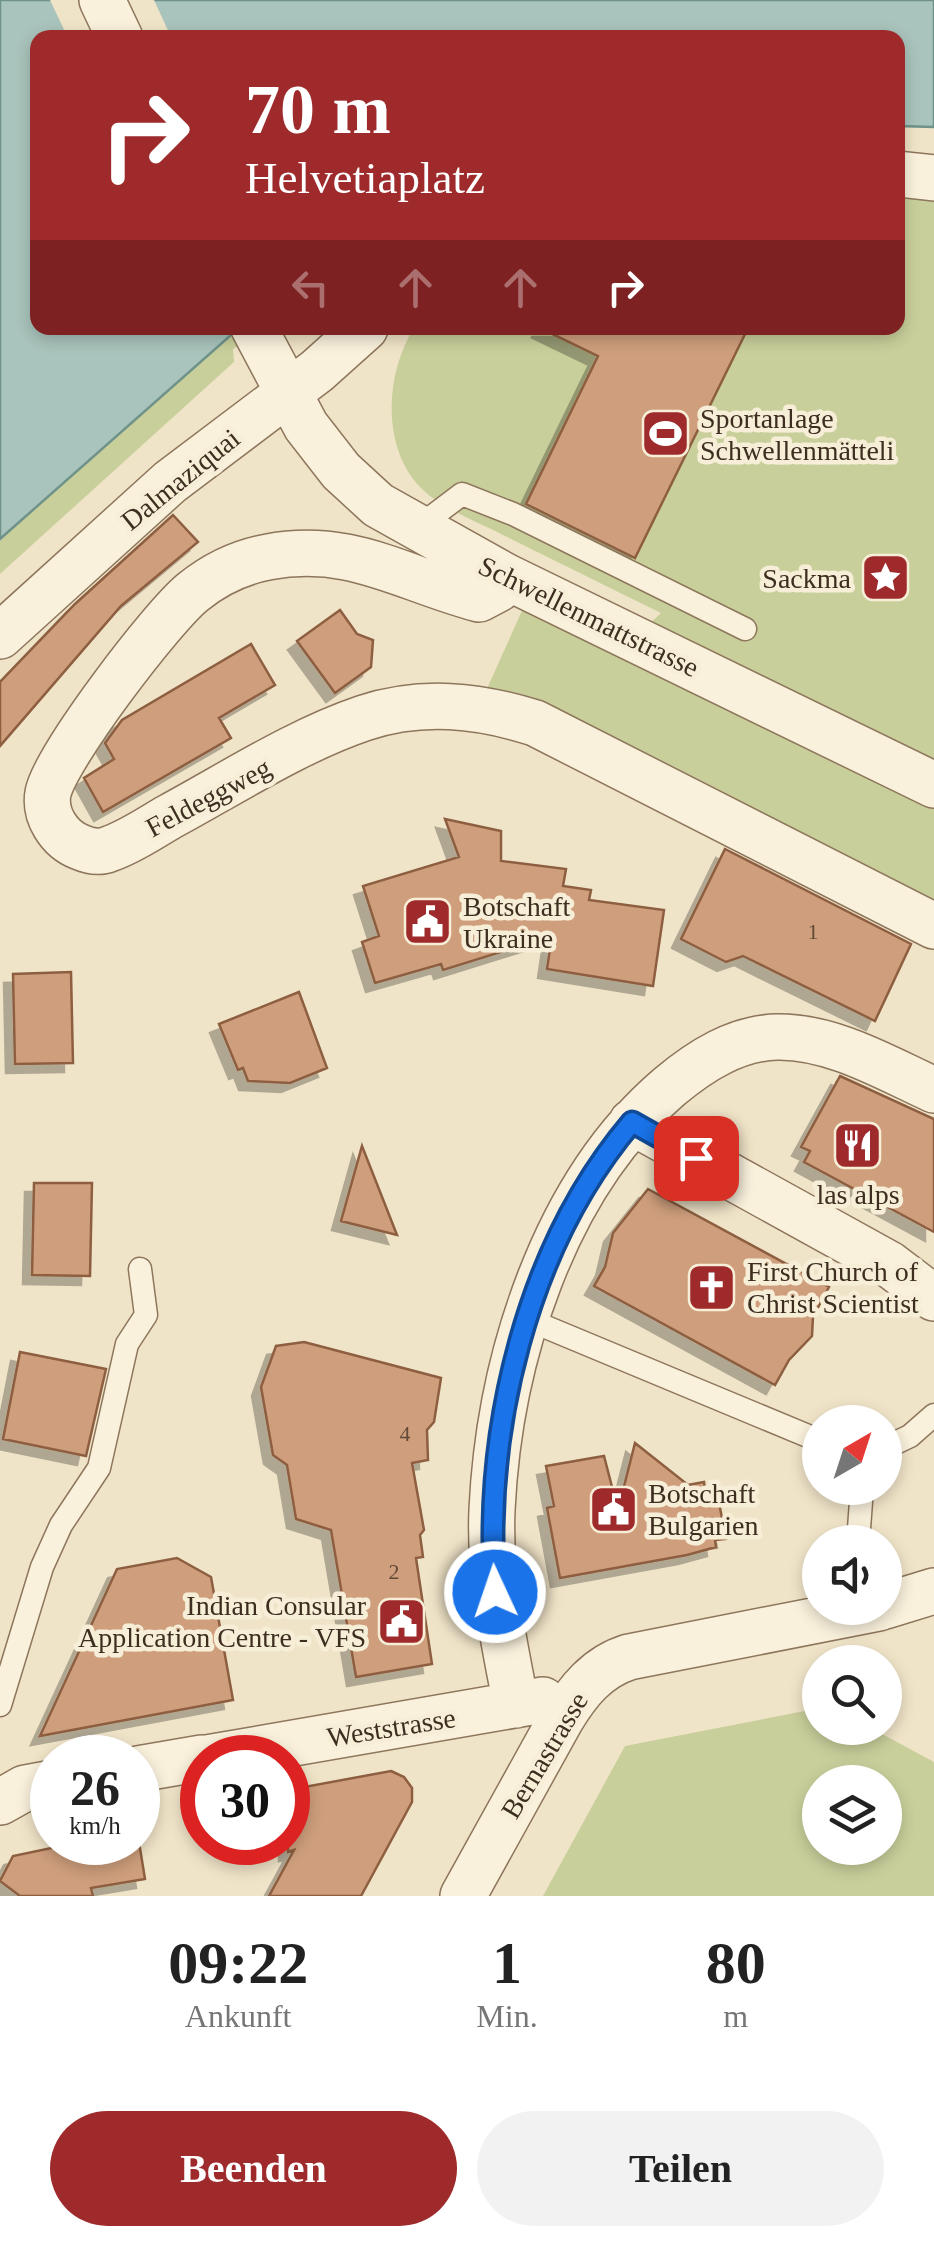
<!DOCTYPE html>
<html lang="de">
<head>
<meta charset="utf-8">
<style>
	body { margin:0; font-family:Georgia,serif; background:#f2f2f2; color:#222; height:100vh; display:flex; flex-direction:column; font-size:38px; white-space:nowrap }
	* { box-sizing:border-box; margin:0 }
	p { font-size:32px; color:#767676 }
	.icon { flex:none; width:55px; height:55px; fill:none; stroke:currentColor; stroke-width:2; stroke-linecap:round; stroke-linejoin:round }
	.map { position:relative; height:1896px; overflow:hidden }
	.sheet { display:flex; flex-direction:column; background:#fff; flex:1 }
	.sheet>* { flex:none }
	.top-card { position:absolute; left:30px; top:30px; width:875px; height:305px; border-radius:20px; box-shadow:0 5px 15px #0003; background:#9e2a2b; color:#fff; overflow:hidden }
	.needle { width:65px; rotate:39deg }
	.tools { position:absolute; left:802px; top:1405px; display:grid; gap:20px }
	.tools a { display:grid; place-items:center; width:100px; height:100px; border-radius:50%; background:#fff; box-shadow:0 5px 15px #0003; font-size:50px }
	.speed { position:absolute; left:30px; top:1735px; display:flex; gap:20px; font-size:50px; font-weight:700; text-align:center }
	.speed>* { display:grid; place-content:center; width:130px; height:130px; border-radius:50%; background:#fff; box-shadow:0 5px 15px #0003; line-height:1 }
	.speed small { font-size:25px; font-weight:400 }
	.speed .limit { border:15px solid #d22; background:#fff; color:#111 }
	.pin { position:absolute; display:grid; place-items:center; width:85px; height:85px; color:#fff; margin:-42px; border-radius:20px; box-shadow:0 5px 15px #0006 }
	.me { position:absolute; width:110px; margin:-55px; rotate:357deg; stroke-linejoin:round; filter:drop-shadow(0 0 8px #0008) }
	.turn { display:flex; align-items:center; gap:35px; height:210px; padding:0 50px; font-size:45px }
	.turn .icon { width:130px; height:130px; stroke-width:2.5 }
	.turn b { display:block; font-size:70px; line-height:85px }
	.lanes { display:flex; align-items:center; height:95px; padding:0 50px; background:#0003; justify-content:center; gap:50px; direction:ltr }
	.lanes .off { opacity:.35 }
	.eta { display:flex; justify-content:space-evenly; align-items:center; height:170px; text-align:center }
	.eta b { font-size:60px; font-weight:600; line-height:70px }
	.action { display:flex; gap:20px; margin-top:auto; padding:20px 50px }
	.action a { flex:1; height:115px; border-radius:60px; background:#9e2a2b; color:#fff; font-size:40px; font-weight:600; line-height:115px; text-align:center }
	.action a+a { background:#f2f2f2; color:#222 }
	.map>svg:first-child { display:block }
	.green { fill:#c9cf9b; fill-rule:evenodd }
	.water { fill:#a9c4bc; stroke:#6f938a; stroke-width:2.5 }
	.pier { fill:#f0e4c8 }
	.building { fill:#cf9f7d; stroke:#8d5f41; stroke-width:2.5; filter:url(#shadow) }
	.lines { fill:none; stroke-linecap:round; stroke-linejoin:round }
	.service-casing { stroke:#8d765c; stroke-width:25 }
	.minor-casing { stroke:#8d765c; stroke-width:48 }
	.service { stroke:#faf1dc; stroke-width:22 }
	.minor { stroke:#faf1dc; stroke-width:45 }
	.route-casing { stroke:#114b97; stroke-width:25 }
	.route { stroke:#1a73e8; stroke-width:18 }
	.labels { text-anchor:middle; stroke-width:9; stroke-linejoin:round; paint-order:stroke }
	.number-label { font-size:22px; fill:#624a37 }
	.poi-label { font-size:28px; fill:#3d2e20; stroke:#f7eed8; text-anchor:start }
	.street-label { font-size:28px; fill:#3d2e20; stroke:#f7eed8 }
</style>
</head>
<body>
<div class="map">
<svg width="934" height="1896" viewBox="0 0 934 1896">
	<defs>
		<filter id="shadow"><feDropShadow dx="-9" dy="9" stdDeviation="0" flood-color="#0004"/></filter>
	</defs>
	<rect width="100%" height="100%" fill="#f0e4c8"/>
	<!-- green -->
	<path class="green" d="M 898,194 L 934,198 L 934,910 L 485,693 L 525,604 L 649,624 L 661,613 C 608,587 556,561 503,535 C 476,521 439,508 418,485 C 381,443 386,372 414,328 L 898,328 Z
		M 238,328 L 268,328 L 233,349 L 234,362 L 0,574 L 0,539 Z
		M 820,1708 L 820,1728 L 871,1728 L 934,1762 L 934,1896 L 543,1896 L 625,1746 ZM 820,1782 L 885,1782 L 885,1848 L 820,1848 Z"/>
	<!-- water -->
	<path class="water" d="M 0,0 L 934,0 L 934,127 L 898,126 L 898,38 L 38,38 L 38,328 L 239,328 L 0,539 Z"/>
	<!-- pier -->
	<path class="pier" d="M 50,0 L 154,0 L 171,37 L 68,38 Z"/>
	<!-- building -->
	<path class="building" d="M 540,328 L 748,328 L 635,558 L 526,504 L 598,356 Z
		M 173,515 L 198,542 L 121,606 L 0,746 L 0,682 L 75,604 Z
		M 340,610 L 357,634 L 373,640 L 371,667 L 335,693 L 297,641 Z
		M 251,644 L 275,685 L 219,718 L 231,738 L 103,812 L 84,778 L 114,759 L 105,743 L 122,720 Z
		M 445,819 L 501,831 L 501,861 L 566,869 L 563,886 L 591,890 L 589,900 L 664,910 L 653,986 L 547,969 L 552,936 L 443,970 L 441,964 L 375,983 L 362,942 L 379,936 L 363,886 L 459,857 Z
		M 725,849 L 911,944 L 875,1021 L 743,956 L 726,962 L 681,939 Z
		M 71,972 L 73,1063 L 15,1064 L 13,974 Z
		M 299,992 L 327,1068 L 290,1083 L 248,1081 L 243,1068 L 238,1070 L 219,1024 Z
		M 840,1076 L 934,1119 L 934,1232 L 804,1162 L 810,1151 L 801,1147 Z
		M 362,1146 L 397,1235 L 341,1221 Z
		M 34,1183 L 92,1183 L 90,1276 L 32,1275 Z
		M 648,1189 L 829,1287 L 813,1317 L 812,1336 L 789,1360 L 775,1385 L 594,1286 L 605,1267 L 613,1233 Z
		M 304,1342 L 441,1378 L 434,1422 L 427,1430 L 428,1460 L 412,1463 L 424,1530 L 420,1535 L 423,1557 L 416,1558 L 432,1664 L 356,1677 L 331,1530 L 296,1519 L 287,1465 L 273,1455 L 261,1387 L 276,1346 Z
		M 20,1352 L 106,1369 L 86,1456 L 3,1439 Z
		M 635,1443 L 688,1485 L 704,1482 L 705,1489 L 716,1487 L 726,1539 L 715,1540 L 716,1547 L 687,1555 L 560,1578 L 547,1508 L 554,1506 L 546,1466 L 604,1456 L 618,1510 Z
		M 177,1558 L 211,1577 L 233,1700 L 40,1736 L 117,1569 Z
		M 391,1771 L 404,1777 L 412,1788 L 412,1802 L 361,1896 L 269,1896 L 294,1850 L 288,1852 L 288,1790 Z
		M 80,1842 L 139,1842 L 145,1879 L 91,1888 L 93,1896 L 20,1896 L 0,1881 L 13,1856 Z"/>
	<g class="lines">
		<defs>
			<path id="service" d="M 417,528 L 462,494 L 513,514 L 745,629
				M 529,1320 L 820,1441
				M 885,1448 L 910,1436 L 934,1415
				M 858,1542 L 862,1488
				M 0,1705 L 42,1567 L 61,1525 L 99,1468 L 127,1344 L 146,1315 L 140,1269"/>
			<path id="minor" d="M 102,0 L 120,38
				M 898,174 L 934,178
				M 254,328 L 306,426 L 341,471 L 378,505 L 505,576 L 934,785
				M 505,576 L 498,589 L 479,599 C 403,579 350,541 268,557 C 241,562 214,575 193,592 C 162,617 56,756 48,793 C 44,815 59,839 80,847 C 89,851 100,853 109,849 C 130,842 150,828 169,817 C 232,783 296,741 364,718 C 422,699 478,705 535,723 L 934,926
				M 0,636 L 170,482 L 317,371 L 365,328
				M 632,1122 L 889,1264 L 934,1298
				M 885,1606 L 934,1591
				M 516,1705 C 504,1640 489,1577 492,1510 C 499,1361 553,1186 669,1087 C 700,1061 736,1038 777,1037 C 832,1036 886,1068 934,1090
				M 207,1758 L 543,1700
				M 138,1769 L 202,1758
				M 0,1802 L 25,1788 L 52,1783
				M 463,1896 L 561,1719 C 578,1691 597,1667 629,1657 L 879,1608"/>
		</defs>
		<!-- service casing -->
		<use href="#service" class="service-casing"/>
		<!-- minor casing -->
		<use href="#minor" class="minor-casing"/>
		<!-- service -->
		<use href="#service" class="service"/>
		<!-- minor -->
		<use href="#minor" class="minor"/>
	</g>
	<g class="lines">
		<defs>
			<path id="route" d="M 495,1592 C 483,1431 526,1247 632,1122 L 696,1158"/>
		</defs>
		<!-- route casing -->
		<use href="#route" class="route-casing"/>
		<!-- route -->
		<use href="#route" class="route"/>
	</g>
	<!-- icons -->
	<defs>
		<symbol id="stadium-square" viewBox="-11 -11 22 22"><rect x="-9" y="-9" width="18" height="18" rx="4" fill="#9e2a2b" stroke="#f7eed8"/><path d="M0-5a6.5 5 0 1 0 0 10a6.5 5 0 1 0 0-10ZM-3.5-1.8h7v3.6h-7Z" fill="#fff"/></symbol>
		<symbol id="sight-square" viewBox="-11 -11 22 22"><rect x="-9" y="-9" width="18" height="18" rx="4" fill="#9e2a2b" stroke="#f7eed8"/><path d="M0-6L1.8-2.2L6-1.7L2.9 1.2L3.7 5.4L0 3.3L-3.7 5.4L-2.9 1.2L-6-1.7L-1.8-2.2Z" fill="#fff"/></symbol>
		<symbol id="civic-square" viewBox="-11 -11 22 22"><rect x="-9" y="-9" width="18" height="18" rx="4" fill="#9e2a2b" stroke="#f7eed8"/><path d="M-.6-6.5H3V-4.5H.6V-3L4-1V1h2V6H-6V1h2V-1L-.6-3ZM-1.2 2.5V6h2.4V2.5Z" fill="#fff"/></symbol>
		<symbol id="restaurant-square" viewBox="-11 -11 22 22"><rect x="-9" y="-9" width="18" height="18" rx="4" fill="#9e2a2b" stroke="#f7eed8"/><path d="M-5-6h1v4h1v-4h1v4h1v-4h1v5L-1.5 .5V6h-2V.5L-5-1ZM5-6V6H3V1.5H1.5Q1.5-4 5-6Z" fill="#fff"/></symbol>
		<symbol id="church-square" viewBox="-11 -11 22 22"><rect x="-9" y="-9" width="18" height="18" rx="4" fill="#9e2a2b" stroke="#f7eed8"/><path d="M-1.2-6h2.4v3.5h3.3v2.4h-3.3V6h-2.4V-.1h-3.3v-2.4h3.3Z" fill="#fff"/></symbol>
	</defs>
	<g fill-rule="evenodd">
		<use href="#stadium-square" x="638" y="406" width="55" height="55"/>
		<use href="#sight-square" x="858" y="550" width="55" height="55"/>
		<use href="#civic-square" x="400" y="894" width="55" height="55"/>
		<use href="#restaurant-square" x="830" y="1118" width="55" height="55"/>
		<use href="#church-square" x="684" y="1260" width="55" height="55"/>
		<use href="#civic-square" x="586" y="1482" width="55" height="55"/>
		<use href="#civic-square" x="374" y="1594" width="55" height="55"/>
	</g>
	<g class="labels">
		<!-- number labels -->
		<g class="number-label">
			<text x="813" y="939">1</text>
			<text x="405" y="1441">4</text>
			<text x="394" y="1579">2</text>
		</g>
		<!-- poi labels -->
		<g class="poi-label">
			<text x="700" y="428">Sportanlage<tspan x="700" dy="32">Schwellenmätteli</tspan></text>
			<text x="851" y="588" text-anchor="end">Sackma</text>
			<text x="463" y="916">Botschaft<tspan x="463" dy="32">Ukraine</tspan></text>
			<text x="858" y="1204" text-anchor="middle">las alps</text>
			<text x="747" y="1281">First Church of<tspan x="747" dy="32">Christ Scientist</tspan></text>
			<text x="648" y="1503">Botschaft<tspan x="648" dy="32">Bulgarien</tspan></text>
			<text x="366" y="1615" text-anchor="end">Indian Consular<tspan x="366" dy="32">Application Centre - VFS</tspan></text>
		</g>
		<!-- street labels -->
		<g class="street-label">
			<text transform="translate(180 479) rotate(-39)" y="10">Dalmaziquai</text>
			<text transform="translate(589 616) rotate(26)" y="10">Schwellenmattstrasse</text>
			<text transform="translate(208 797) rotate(-28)" y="10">Feldeggweg</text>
			<text transform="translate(391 1727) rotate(-9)" y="10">Weststrasse</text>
			<text transform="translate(544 1755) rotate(-59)" y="10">Bernastrasse</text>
		</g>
	</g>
</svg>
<div class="tools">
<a><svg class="needle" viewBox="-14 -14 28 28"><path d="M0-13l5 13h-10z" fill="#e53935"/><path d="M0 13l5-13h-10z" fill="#767676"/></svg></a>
<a><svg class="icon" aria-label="sound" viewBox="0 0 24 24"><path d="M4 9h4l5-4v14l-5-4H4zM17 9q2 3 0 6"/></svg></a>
<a><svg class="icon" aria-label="search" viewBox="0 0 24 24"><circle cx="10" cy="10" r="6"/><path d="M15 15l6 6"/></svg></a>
<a><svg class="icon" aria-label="layers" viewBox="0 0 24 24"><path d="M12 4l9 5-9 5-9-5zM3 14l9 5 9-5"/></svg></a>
</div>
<div class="speed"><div>26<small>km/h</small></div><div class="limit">30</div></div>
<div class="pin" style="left:696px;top:1158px;background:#d93025"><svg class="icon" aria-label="arrive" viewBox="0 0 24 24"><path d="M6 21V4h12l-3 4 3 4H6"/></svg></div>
<svg class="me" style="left:495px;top:1592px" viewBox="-20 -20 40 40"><circle r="17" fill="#1a73e8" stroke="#fff" stroke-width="3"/><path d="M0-11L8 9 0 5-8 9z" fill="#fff"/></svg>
<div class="top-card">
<div class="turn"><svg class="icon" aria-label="right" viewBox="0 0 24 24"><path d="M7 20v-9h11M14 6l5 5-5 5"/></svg><div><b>70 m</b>Helvetiaplatz</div></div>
<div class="lanes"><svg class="icon off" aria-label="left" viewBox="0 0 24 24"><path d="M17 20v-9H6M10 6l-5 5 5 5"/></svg><svg class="icon off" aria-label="ahead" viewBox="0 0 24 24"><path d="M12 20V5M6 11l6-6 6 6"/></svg><svg class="icon off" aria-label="ahead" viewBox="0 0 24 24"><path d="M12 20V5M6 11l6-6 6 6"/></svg><svg class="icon" aria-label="right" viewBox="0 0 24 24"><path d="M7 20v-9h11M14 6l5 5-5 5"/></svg></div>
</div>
</div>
<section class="sheet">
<div class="eta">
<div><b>09:22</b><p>Ankunft</p></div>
<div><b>1</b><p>Min.</p></div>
<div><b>80</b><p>m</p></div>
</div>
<div class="action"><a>Beenden</a><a>Teilen</a></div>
</section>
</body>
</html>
